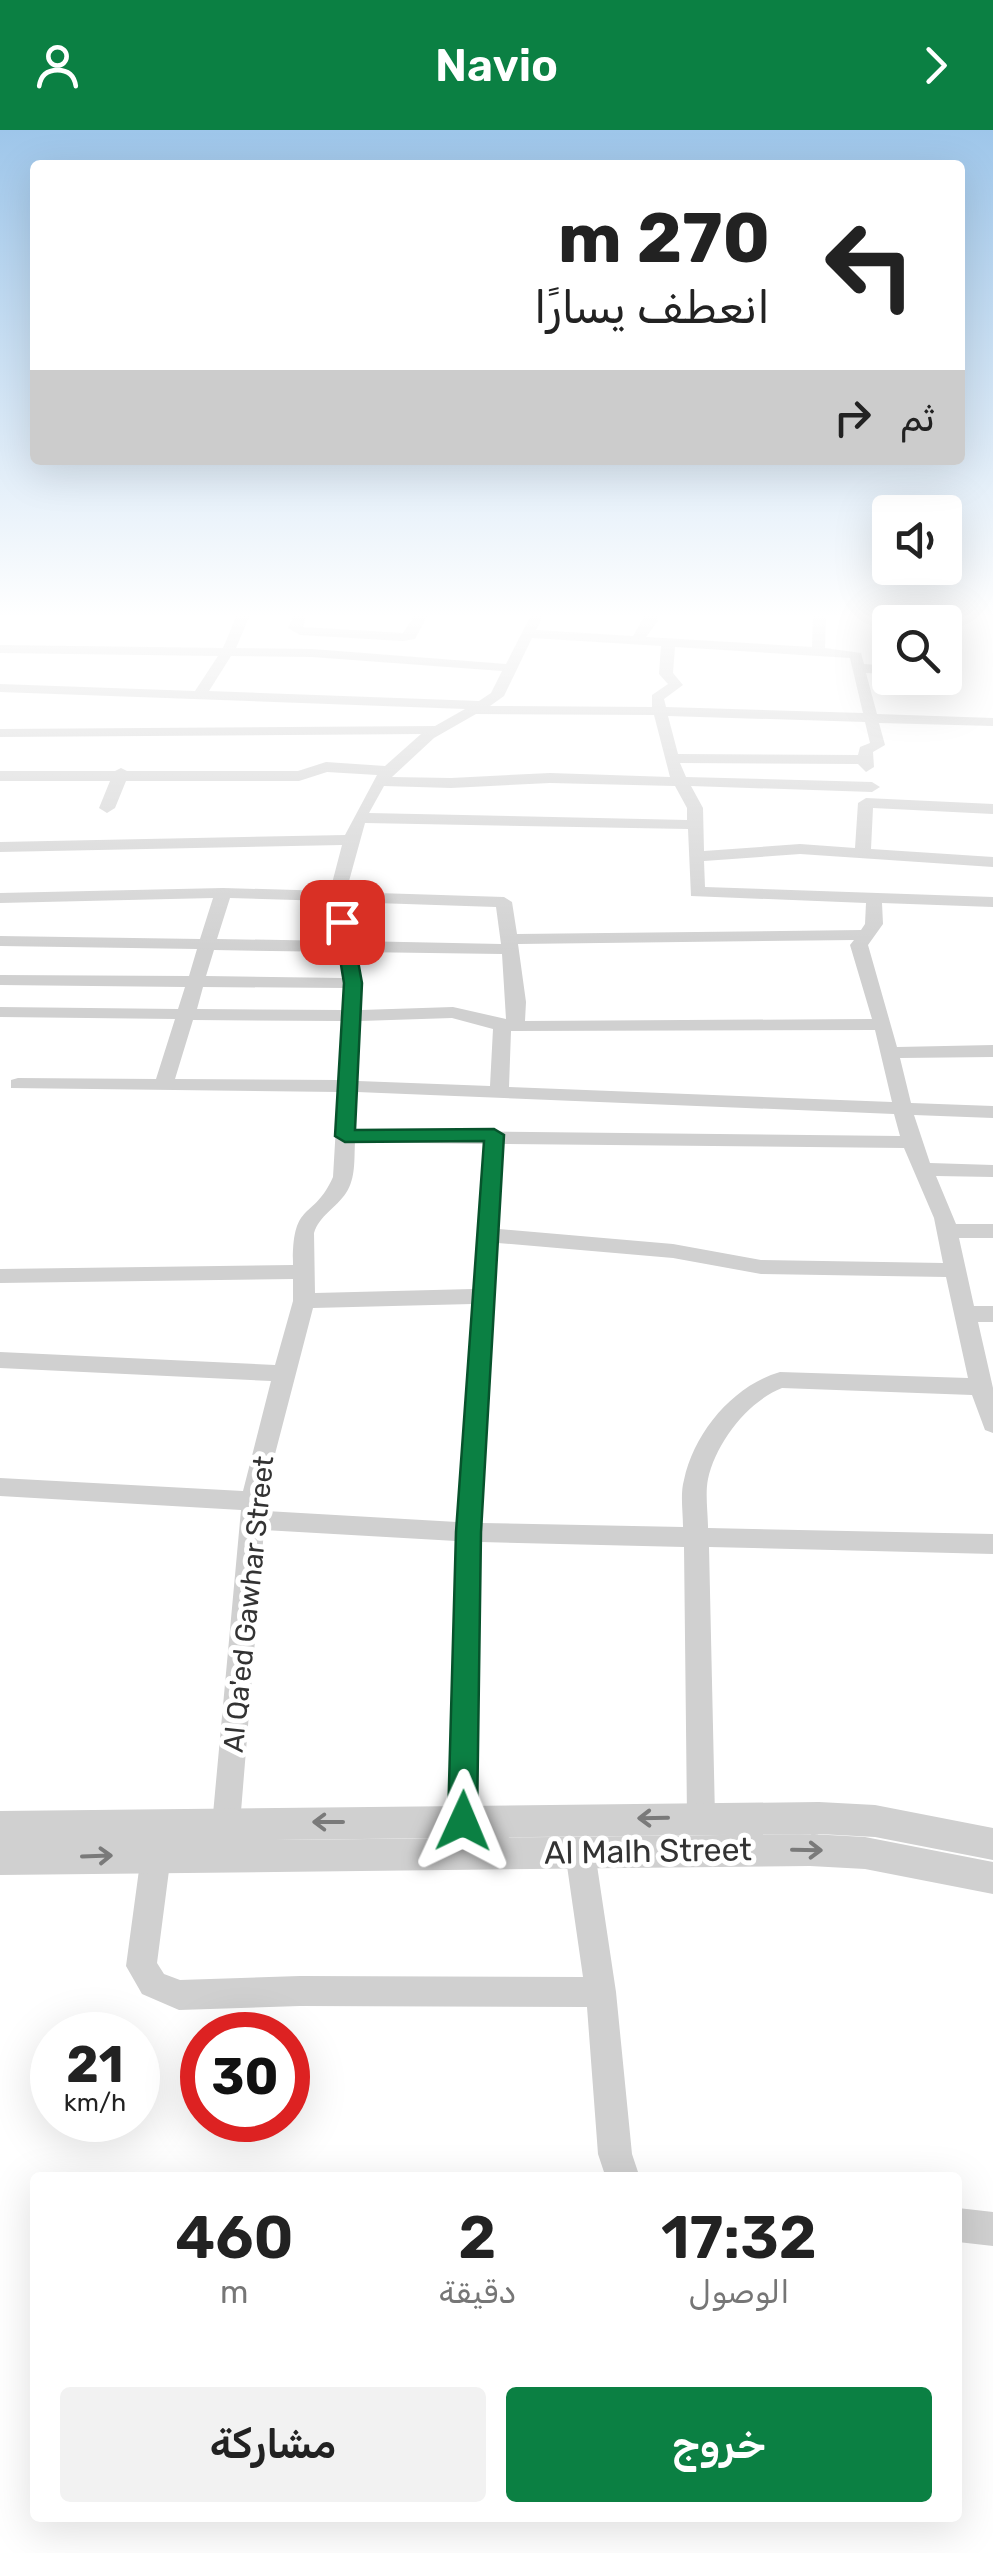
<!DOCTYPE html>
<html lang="ar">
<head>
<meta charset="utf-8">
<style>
	body { margin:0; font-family:Rubik,"Noto Naskh Arabic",sans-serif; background:#f2f2f2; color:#222; direction:rtl; height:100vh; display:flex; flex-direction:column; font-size:38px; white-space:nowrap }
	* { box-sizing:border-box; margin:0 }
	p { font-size:32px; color:#767676 }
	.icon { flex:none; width:55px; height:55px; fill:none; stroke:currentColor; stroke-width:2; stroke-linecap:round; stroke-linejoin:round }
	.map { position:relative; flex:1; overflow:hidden; direction:ltr }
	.side { position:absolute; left:30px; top:2042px; width:932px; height:350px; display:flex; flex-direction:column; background:#fff; border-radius:10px; box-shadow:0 10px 40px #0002; direction:rtl }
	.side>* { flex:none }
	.banner { position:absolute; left:30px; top:30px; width:935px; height:305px; border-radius:10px; box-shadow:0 10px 40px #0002; direction:rtl; background:#fff; color:#222; overflow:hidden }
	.controls { position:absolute; left:872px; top:365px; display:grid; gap:20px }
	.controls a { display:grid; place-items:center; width:90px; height:90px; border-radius:10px; background:#fff; box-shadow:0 10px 40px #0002; font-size:50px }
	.speed { position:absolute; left:30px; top:1882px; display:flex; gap:20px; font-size:50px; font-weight:700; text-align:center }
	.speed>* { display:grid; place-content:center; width:130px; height:130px; border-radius:50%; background:#fff; box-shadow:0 10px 40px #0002; line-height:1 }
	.speed small { font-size:25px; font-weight:400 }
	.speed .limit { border:15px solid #d22; background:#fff; color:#111 }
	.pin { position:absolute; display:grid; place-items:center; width:85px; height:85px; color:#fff; margin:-42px; border-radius:20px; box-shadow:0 5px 15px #0006 }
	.me { position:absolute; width:110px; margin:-55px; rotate:1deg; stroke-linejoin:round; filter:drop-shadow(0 0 8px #0008) }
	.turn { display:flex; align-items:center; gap:35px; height:210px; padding:0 30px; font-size:45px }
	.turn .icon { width:130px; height:130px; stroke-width:2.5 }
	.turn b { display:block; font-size:70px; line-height:85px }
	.then { display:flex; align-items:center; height:95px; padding:0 30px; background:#0003; gap:20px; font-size:38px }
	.eta { display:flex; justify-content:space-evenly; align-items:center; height:170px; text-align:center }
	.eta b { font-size:60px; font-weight:600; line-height:70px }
	.cta { display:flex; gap:20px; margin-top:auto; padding:20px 30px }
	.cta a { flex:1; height:115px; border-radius:10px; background:#0b8043; color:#fff; font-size:40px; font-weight:600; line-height:115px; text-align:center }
	.cta a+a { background:#f2f2f2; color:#222 }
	header { display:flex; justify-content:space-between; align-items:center; height:130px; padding:0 30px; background:#0b8043; color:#fff; font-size:45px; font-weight:600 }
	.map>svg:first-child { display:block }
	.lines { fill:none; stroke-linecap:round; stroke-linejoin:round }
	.minor { fill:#d0d0d0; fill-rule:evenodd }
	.tertiary { fill:#d0d0d0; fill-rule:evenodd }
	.oneway { stroke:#7a7a7a }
	.route { fill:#0b8043; stroke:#07532c; stroke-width:2.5 }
	.labels { text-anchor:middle; stroke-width:10; stroke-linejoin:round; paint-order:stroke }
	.street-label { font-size:28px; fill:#333; stroke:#fff }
	.near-street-label { font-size:32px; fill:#333; stroke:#fff }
</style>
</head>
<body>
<header><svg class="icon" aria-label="forward" viewBox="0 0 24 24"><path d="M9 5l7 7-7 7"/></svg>Navio<svg class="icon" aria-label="person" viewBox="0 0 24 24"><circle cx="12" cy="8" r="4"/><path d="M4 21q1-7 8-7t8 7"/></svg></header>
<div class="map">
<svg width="993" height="2423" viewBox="0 0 993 2423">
	<rect width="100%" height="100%" fill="#fff"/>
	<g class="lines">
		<!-- minor -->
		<path class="minor" d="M 237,485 L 250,485 L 236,518 L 312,519 L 506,534 L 531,485 L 544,485 L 536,500 L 633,506 L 645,485 L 657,485 L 658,491 L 646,507 L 812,517 L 813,485 L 826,485 L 825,518 L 861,523 L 864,534 L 890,536 L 890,544 L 866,543 L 877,584 L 993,588 L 993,596 L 879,593 L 885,615 L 873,622 L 874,637 L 866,642 L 858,634 L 680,633 L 686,647 L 872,652 L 880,657 L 872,662 L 691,656 L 703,678 L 704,721 L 800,714 L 855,718 L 858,673 L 866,668 L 993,674 L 993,684 L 873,678 L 871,719 L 993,727 L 993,737 L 800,724 L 704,731 L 705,757 L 993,767 L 993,777 L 882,773 L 883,794 L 868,815 L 897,917 L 993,915 L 993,927 L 900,928 L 911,973 L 993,976 L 993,988 L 914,985 L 930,1033 L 993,1035 L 993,1047 L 936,1046 L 956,1094 L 993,1094 L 993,1108 L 959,1108 L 974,1176 L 993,1176 L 993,1192 L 978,1192 L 993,1258 L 993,1303 L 985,1300 L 972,1265 L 782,1258 C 747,1272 716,1313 708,1349 C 705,1364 708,1383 708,1398 L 993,1404 L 993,1424 L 709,1417 L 715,1687 L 711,1696 L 701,1700 L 691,1696 L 687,1687 L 684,1417 L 481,1412 L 477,1691 L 473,1700 L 463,1704 L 453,1700 L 449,1691 L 456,1411 L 264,1400 L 239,1706 L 235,1715 L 225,1719 L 215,1715 L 211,1706 L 241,1380 L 0,1366 L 0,1348 L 243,1361 L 271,1251 L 0,1238 L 0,1222 L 275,1235 L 293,1171 L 293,1149 L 0,1153 L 0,1139 L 293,1135 C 292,1069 313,1092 333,1047 L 338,962 L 11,958 L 11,950 L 18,948 L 156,949 L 175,889 L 0,887 L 0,877 L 178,879 L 185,857 L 0,855 L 0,845 L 189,846 L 197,819 L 0,816 L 0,806 L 200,809 L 213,768 L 0,773 L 0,763 L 223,758 L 330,761 L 342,715 L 0,722 L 0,712 L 345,705 L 377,645 L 327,642 L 299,651 L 126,651 L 115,678 L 107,683 L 99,678 L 110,651 L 0,651 L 0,641 L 115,641 L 121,638 L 127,641 L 298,641 L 326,632 L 385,636 L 421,604 L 0,607 L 0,599 L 435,596 L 465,579 L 0,562 L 0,554 L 195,561 L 218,526 L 0,523 L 0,515 L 223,518 ZM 532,508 L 661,516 L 659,544 L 668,554 L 652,565 L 652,577 L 490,576 L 504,566 ZM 675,517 L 850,528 L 863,583 L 666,577 L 664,569 L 683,555 L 673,543 ZM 231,526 L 312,527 L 502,541 L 491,563 L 479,571 L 209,561 ZM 476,584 L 654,585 L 670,647 L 550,643 L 451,648 L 392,647 L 434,608 ZM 668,586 L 865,592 L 870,613 L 860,617 L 858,625 L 678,624 ZM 550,653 L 675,656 L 687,678 L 687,690 L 369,683 L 384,656 L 451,658 ZM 365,693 L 688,699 L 691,766 L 866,773 L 865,794 L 861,800 L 517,804 L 512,772 L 504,767 L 346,762 ZM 230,768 L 329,771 L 338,811 L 217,809 ZM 346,772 L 496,777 L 501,814 L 356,811 ZM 854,810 L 850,815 L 872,889 L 525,891 L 526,872 L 518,814 ZM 214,820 L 340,822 L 343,848 L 206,846 ZM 358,822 L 502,824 L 506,889 L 453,877 L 361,880 ZM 203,857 L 344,858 L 342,880 L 197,879 ZM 452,888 L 493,899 L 490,956 L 358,951 L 360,891 ZM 193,890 L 342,891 L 338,950 L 175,949 ZM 875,900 L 892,972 L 509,957 L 511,901 ZM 357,962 L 894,984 L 900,1006 L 355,1000 ZM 355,1012 L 484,1014 L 473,1159 L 315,1163 L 314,1103 C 319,1086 336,1078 346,1063 C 356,1048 354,1029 355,1012 ZM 503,1014 L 904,1018 L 934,1088 L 943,1133 L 761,1130 L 673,1114 L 499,1099 ZM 498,1113 L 673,1128 L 761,1144 L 946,1147 L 968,1248 L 780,1242 C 734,1255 694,1302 684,1350 C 680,1364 683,1382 683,1397 L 482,1393 ZM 472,1174 L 457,1392 L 266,1381 L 268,1351 L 313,1178 Z
			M 294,485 L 306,485 L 303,497 L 403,503 L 415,485 L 428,485 L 415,509 L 403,511 L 300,505 L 288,498 Z
			M 924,485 L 937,485 L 941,492 L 928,492 Z
			M 945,514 L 952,518 L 956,535 L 945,545 Z
			M 580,1709 L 590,1713 L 595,1722 L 616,1862 L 632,2024 L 640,2048 L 606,2048 L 598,2024 L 587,1877 L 300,1876 L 179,1880 L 142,1864 L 126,1836 L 141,1725 L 146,1716 L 156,1712 L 166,1716 L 171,1725 L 157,1833 L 164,1844 L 180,1850 L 300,1846 L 583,1847 L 565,1722 L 570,1713 Z
			M 958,2078 L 993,2082 L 993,2116 L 958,2112 Z"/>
		<!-- tertiary -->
		<path class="tertiary" d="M 819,1672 L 875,1675 L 993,1698 L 993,1730 L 875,1707 L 819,1704 L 0,1713 L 0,1681 Z
			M 810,1704 L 865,1707 L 993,1732 L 993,1764 L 865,1739 L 810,1736 L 0,1745 L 0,1713 Z"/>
	</g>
	<!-- one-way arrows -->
	<defs><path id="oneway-shaft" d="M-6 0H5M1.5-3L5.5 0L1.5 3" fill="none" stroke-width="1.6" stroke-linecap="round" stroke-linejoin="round" transform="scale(2.5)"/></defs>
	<g class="oneway">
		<use href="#oneway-shaft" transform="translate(653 1688) rotate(179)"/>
		<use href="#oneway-shaft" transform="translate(328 1692) rotate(180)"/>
		<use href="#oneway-shaft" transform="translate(807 1720) rotate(1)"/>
		<use href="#oneway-shaft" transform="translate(97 1726) rotate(-2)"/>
	</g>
	<!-- sky -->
	<linearGradient id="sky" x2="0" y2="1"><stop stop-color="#9ec6ea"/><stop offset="0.59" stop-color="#fff"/><stop offset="1" stop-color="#fff" stop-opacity="0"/></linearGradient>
	<rect width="993" height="824" fill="url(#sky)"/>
	<!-- route -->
	<path class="route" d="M 342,787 L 351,792 L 362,853 L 355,1000 L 494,999 L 504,1005 L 481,1402 L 477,1691 L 473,1700 L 463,1704 L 452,1700 L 448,1691 L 456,1402 L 484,1011 L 345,1012 L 335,1006 L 344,853 L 334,792 Z"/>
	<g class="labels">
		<!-- street labels -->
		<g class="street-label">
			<text transform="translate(248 1474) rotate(-84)" y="10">Al Qa'ed Gawhar Street</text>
		</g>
		<!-- near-street labels -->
		<g class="near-street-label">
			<text transform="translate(648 1721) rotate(-1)" y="11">Al Malh Street</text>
		</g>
	</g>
</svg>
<div class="controls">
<a><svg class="icon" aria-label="sound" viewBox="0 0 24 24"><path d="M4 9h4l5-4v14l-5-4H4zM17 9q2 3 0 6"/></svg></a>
<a><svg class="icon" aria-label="search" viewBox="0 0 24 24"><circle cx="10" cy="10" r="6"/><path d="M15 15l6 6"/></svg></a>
</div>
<div class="speed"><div>21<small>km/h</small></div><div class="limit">30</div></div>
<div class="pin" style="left:342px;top:792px;background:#d93025"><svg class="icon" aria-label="arrive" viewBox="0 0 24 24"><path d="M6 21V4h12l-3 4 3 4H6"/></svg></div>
<svg class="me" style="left:463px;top:1691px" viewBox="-20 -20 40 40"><path d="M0-17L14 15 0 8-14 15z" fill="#0b8043" stroke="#fff" stroke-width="4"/></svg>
<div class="banner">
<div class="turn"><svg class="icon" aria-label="left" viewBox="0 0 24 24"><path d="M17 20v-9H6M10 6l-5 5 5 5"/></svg><div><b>270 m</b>انعطف يسارًا</div></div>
<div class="then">ثم<svg class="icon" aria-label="right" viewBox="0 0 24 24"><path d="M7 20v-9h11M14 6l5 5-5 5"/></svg></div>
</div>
<section class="side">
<div class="eta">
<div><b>17:32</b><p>الوصول</p></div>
<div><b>2</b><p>دقيقة</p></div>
<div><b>460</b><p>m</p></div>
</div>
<div class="cta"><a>خروج</a><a>مشاركة</a></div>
</section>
</div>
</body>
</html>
